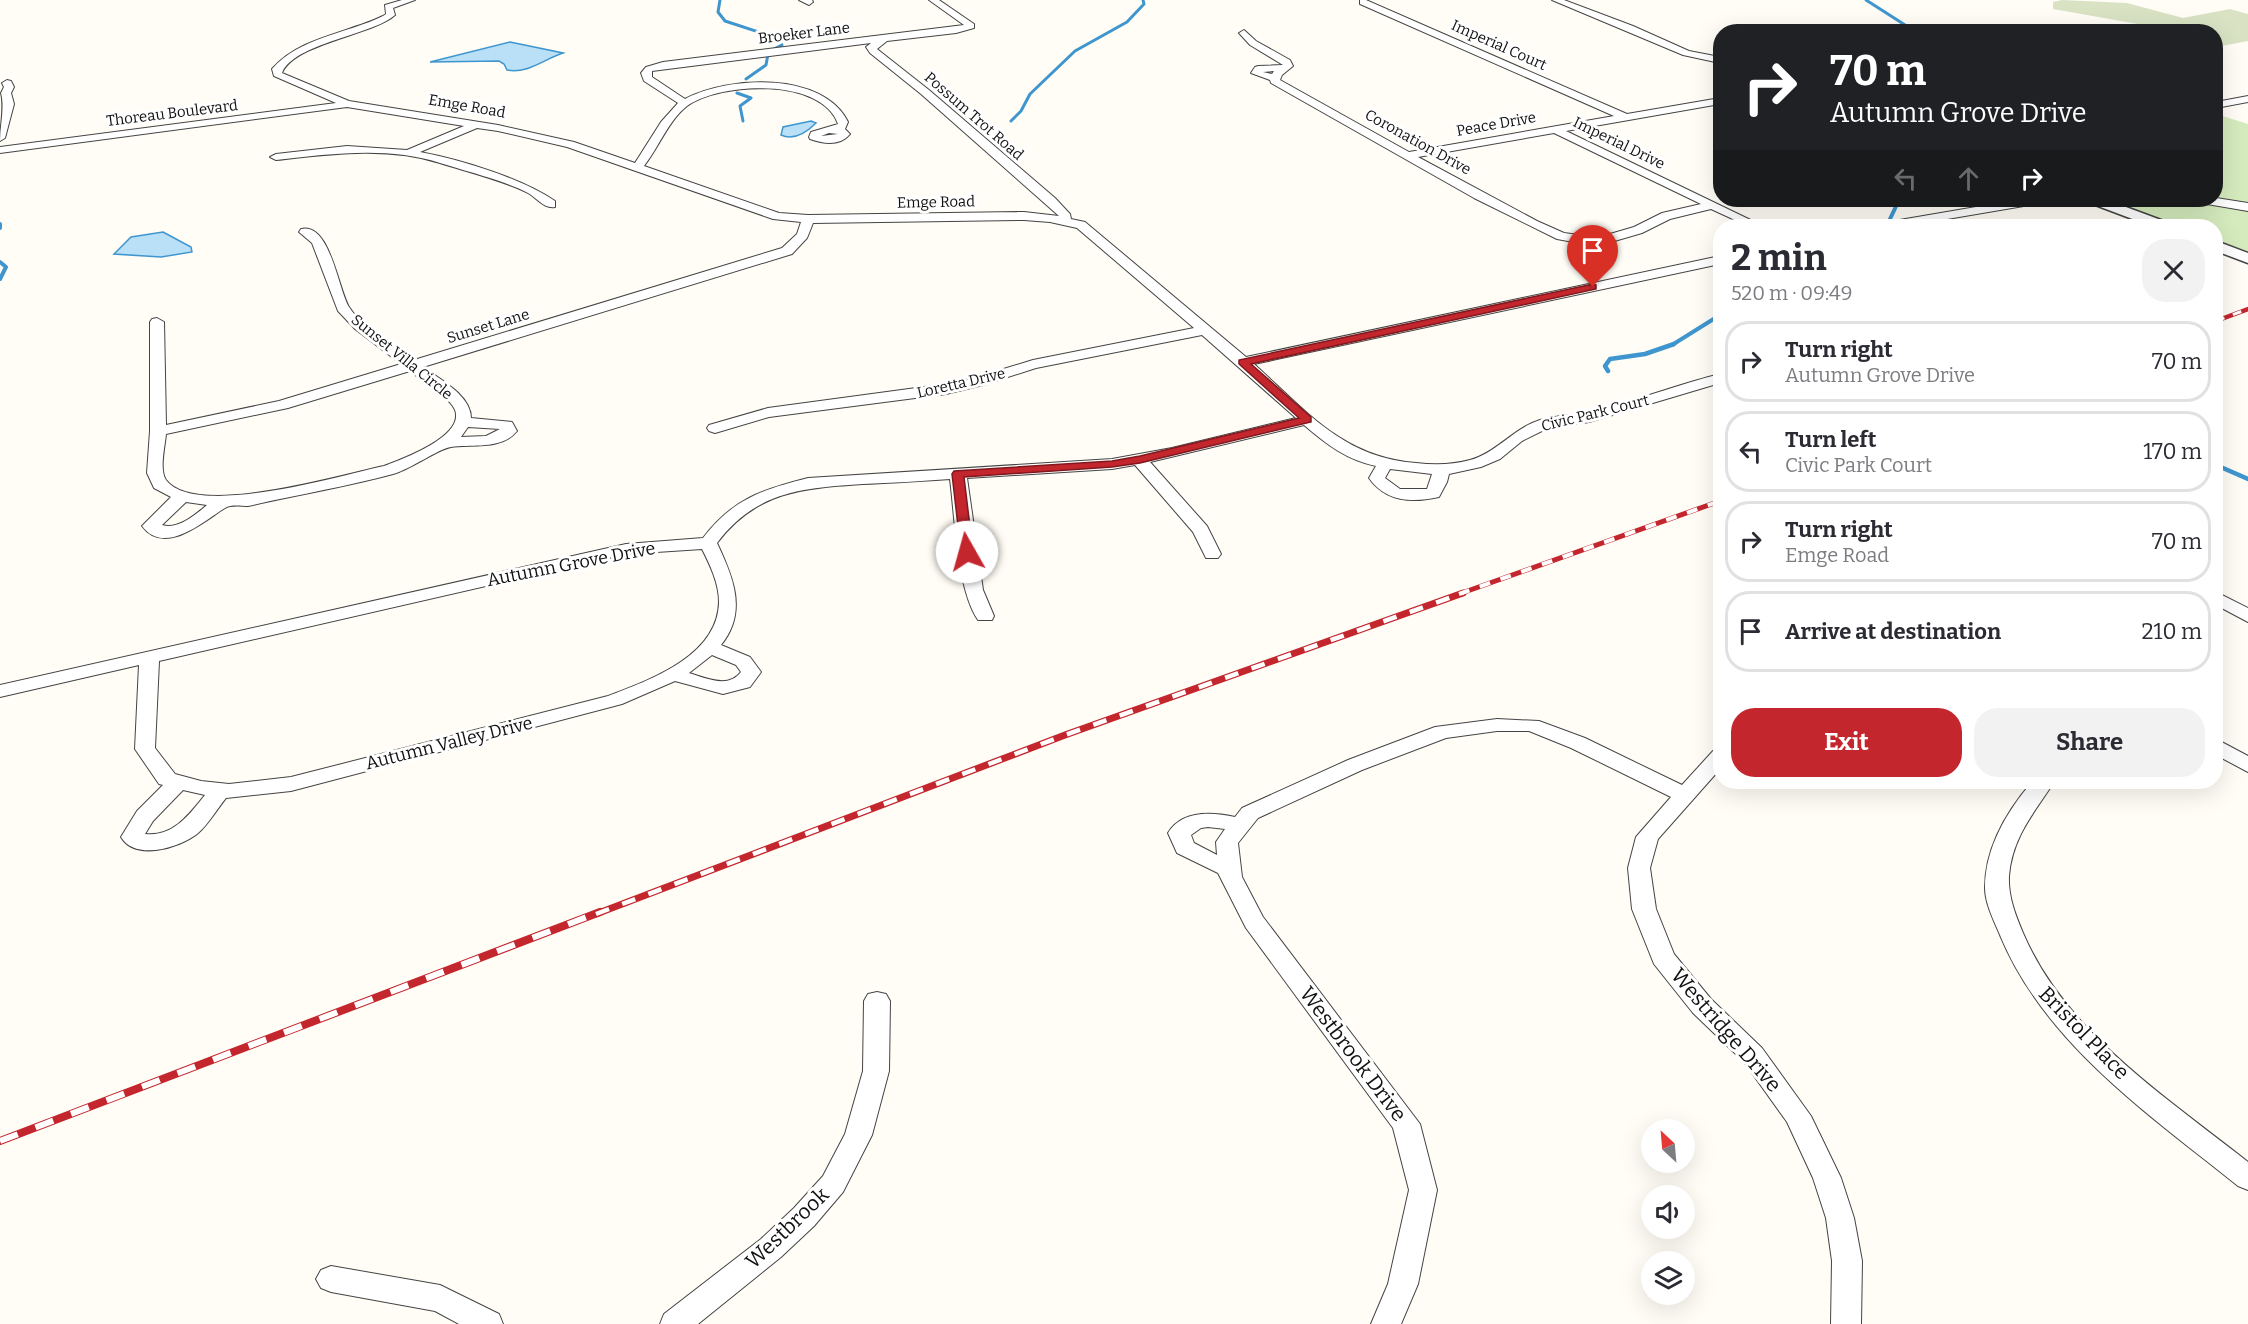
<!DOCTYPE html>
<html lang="en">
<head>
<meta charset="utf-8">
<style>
	body { margin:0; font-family:Bitter,serif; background:#f2f2f3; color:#2b2b33; height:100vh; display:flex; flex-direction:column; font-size:22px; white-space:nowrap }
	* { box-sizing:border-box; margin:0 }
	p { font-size:20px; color:#7c7c81 }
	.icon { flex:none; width:33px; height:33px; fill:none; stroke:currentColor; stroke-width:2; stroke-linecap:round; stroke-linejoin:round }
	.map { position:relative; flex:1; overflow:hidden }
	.details { position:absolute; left:1713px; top:219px; width:510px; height:570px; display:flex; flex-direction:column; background:#fff; border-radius:24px; box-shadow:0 6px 24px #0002 }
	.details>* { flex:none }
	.hud { position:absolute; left:1713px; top:24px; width:510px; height:183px; border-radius:24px; box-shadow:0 6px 24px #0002; background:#202124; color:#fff; overflow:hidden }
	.needle { width:39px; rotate:334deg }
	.tools { position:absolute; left:1641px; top:1119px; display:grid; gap:12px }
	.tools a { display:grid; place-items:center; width:54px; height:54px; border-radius:50%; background:#fff; box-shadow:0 6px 24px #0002; font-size:30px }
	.pin { position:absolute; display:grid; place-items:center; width:51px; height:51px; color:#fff; margin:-62px -26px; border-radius:50% 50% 50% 0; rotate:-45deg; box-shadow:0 0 6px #0007 }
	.pin .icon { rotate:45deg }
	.me { position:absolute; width:66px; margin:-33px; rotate:353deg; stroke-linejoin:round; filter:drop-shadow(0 0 4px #0008) }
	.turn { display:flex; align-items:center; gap:21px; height:126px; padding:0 18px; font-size:27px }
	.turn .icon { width:78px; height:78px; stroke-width:2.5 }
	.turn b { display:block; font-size:42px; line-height:51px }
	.lanes { display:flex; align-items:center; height:57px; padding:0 18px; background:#0003; justify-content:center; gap:30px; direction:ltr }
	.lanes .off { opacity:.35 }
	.round { display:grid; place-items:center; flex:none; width:63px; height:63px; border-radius:24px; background:#f2f2f3 }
	.summary { display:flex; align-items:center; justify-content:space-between; height:102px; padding:0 18px }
	h1 { font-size:36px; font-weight:700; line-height:45px }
	.primary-button { display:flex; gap:12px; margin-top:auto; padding:12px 18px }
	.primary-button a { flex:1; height:69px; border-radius:24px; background:#c4262e; color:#fff; font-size:24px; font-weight:700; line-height:69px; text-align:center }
	.primary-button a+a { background:#f2f2f3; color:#2b2b33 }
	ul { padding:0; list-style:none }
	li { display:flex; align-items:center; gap:18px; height:81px; margin:0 12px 9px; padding:0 6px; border:3px solid #e1e1e2; border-radius:24px }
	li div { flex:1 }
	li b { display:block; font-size:22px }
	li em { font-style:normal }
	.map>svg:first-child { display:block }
	.green { fill:#d5ebbd }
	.cemetery { fill:#d9e3c4 }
	.water { fill:#b9e0f7; stroke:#3f96cf; stroke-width:1.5 }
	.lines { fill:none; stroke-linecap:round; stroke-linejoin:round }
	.stream-far2 { stroke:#3f96cf; stroke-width:3 }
	.stream-far1 { stroke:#3f96cf; stroke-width:4 }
	.stream { stroke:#3f96cf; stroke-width:4.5 }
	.minor-casing { stroke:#444; stroke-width:2 }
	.tertiary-casing { stroke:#444; stroke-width:3 }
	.minor { fill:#fff; fill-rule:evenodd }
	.tertiary { fill:#fff; fill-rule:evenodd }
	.rail-far3-casing { stroke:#c4262e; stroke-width:4.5 }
	.rail-far2-casing { stroke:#c4262e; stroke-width:5 }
	.rail-far1-casing { stroke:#c4262e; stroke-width:7 }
	.rail-casing { stroke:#c4262e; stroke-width:8 }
	.rail-far3 { stroke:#fff; stroke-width:3; stroke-dasharray:9; stroke-linecap:butt }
	.rail-far2 { stroke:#fff; stroke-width:4; stroke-dasharray:11; stroke-linecap:butt }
	.rail-far1 { stroke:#fff; stroke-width:4.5; stroke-dasharray:14; stroke-linecap:butt }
	.rail { stroke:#fff; stroke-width:6; stroke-dasharray:19; stroke-linecap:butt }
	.route { fill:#c4262e; stroke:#7f191e; stroke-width:1.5 }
	.labels { text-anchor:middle; stroke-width:6; stroke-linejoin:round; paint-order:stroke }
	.far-street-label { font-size:15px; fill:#111; stroke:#fff }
	.street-label { font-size:18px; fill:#111; stroke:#fff }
	.near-street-label { font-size:21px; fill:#111; stroke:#fff }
</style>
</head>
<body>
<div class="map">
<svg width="2248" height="1324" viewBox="0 0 2248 1324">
	<rect width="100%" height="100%" fill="#fffdf5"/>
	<!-- green -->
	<path class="green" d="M 2216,114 L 2248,124 L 2248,258 L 2216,246 L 2216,226 L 2164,226 L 2095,200 L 2216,200 Z"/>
	<!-- cemetery -->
	<path class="cemetery" d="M 2062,0 L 2127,3 L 2183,18 L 2230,9 L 2248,14 L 2248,41 L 2216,47 L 2216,32 L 2145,31 L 2149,26 L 2053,9 L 2053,2 Z"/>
	<!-- water -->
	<path class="water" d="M 510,42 L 563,53 C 544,59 528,74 507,70 L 504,64 L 499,61 L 430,62 Z
		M 811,121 L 816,123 C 806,133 794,141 781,135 L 783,127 Z
		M 163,232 L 191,247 L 192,252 L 161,257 L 114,254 L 131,237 Z"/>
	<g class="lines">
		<!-- stream-far2 -->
		<path class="stream-far2" d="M 720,0 L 718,12 L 725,21 L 777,38 L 782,45 L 772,50
			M 1866,0 L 1916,32
			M 746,79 L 766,65 L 768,54
			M 737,93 L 751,98 L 740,106 L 743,121
			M 1011,121 L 1021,111 L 1030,94 L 1075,51 L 1127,22 L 1144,4 L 1143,0"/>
		<!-- stream-far1 -->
		<path class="stream-far1" d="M 1890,219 L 1899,200
			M 0,224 L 0,228
			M 0,262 L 6,267 L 0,279
			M 1672,345 L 1720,315"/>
		<!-- stream -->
		<path class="stream" d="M 1608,371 L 1605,366 L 1610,359 L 1645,354 L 1674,344
			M 2216,465 L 2248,479"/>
		<defs>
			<path id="minor" d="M 402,0 L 415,0 L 393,8 L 395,15 C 373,35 294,43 282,73 L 349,101 L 498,125 L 574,142 L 635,163 L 661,122 L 678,103 L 644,81 L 641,73 L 646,67 L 663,62 L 964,25 L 929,0 L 939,0 L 974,24 L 974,28 L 956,33 L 887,41 L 877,49 L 929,90 L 1055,198 L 1070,214 L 1071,219 L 1085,222 L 1246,357 L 1720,256 L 1720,264 L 1254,364 C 1305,410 1343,458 1416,463 C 1434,465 1452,465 1470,460 C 1496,453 1514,428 1540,420 C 1559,415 1579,415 1598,410 C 1639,400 1679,384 1720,374 L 1720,383 L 1589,422 L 1548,428 L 1522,441 L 1500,459 L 1481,467 L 1449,474 L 1447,482 L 1439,497 C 1412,503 1386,502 1369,478 L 1376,466 C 1347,460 1326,444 1304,425 L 1150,462 L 1207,526 L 1221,554 L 1218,558 L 1206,558 L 1193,532 L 1135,465 L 1112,469 L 967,478 L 983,590 L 994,616 L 992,620 L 978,620 C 957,589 955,518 950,479 C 921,481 892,483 863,484 C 803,488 756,491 717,543 C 733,577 748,612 721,645 L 750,657 L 761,672 L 750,687 L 723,694 L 675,681 L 622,704 L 291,791 L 226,798 C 217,809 208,825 197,834 C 179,848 135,861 121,837 L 137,811 L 163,785 L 159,784 L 135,749 L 139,665 L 0,697 L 0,685 L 626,544 L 703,538 C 733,499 761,490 808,478 L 1112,459 L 1172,448 L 1296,418 L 1202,335 L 1036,368 L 983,385 L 946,394 L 769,417 L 715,433 L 709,431 L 707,428 L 709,425 L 768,408 L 946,384 L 974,378 L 1033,360 L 1194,328 L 1077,228 L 1050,222 L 1024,220 L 813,223 L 807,238 L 792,254 L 423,367 C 439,379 471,395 471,418 L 512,422 L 517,431 C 502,450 472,444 451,447 C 438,449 411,469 393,474 C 345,487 296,495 248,506 C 241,506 231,504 225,508 C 205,520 165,557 142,526 L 171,497 L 154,488 L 147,473 L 150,431 L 150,322 L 152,319 L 157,318 L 164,322 L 166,425 L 279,401 L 401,364 L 355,329 L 338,311 L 312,243 L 299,232 L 301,229 C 330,222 338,289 349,307 C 363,329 394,345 414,360 L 782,248 L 797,234 L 801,222 L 773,219 L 567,147 L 498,131 L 477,128 L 420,152 C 462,160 521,178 555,201 L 555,207 C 544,209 537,198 528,193 C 506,181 465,171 440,163 C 388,146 330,154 276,160 L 270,157 L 276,154 L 347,146 L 407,150 L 464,126 L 347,107 L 0,153 L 0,147 L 336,103 L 274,76 L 272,69 C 300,37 346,34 383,16 L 386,14 L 385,5 ZM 871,43 L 866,47 L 870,53 L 921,94 L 1059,216 L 1024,212 L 808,215 L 779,213 L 644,166 C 659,147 668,121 687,106 C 720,82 822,77 838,124 L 811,132 L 809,137 L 810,139 C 824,144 840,146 850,134 L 845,129 L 848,122 C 823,71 728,76 685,99 L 652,77 L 652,71 ZM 829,133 L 838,134 L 821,136 ZM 410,371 C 421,380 450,397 455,410 C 465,436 403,459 384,466 C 342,475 196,519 166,480 C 159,470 165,446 166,434 L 288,408 ZM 468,427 L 500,429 L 486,436 L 461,437 ZM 1390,469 L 1432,474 L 1427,489 L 1400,489 L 1385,478 ZM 186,502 L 207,505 C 195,515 178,530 162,525 ZM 702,549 C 710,565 719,583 719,602 C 718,656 650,680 608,696 L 291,777 L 229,784 L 201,781 L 175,774 L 155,748 L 159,661 L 626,554 ZM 712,655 L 736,665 L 741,672 C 728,689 706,678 689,673 ZM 183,790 L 205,795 C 189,815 173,837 145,834 L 153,821 Z
				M 799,0 L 812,0 L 813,2 L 809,5 Z
				M 1360,0 L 1366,0 L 1627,114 L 1720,98 L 1720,104 L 1566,131 L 1763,226 L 1748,226 L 1711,209 L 1670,219 L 1642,233 L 1611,242 L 1579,243 L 1557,239 L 1474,198 L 1271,83 L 1270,80 L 1251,73 L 1255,67 L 1258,66 L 1283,65 L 1250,45 L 1239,33 L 1244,30 L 1256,41 L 1290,60 L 1293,66 L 1282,75 L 1280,80 L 1409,152 L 1614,116 L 1360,4 ZM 1274,71 L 1272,74 L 1263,72 ZM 1554,133 L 1701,204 L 1662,213 L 1634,227 L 1610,234 L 1579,235 L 1564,233 L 1537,221 L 1418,157 Z
				M 1552,0 L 1564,0 L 1633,26 L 1689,51 L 1720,57 L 1720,63 L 1683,55 Z
				M 7,80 L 11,81 L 14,87 L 11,93 L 14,104 L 5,138 L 0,141 C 0,125 5,108 1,93 L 4,87 L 2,83 Z
				M 2248,96 L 2248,102 L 2216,108 L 2216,102 Z
				M 2216,198 L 2248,203 L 2248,211 L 2207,204 L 2201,200 Z
				M 2017,200 L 2041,200 L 2035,204 L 1906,226 L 1882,226 L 1888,222 Z
				M 2216,592 L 2248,608 L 2248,622 L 2216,605 Z
				M 1497,719 L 1539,721 L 1585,738 L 1682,785 L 1713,751 L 1720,749 L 1720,769 L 1658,839 L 1650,868 L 1656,909 L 1674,954 L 1711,999 L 1762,1048 L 1811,1116 L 1841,1178 L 1854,1218 L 1862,1261 L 1861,1324 L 1831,1324 L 1832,1261 L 1826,1218 L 1813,1178 L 1787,1122 L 1744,1062 L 1693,1013 L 1654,964 L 1632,909 L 1628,868 L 1636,837 L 1671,797 L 1571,748 L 1529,731 L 1497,731 L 1446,738 L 1362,770 L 1258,818 L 1238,843 L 1242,877 L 1263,917 L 1420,1124 L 1437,1190 L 1418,1284 L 1401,1324 L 1371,1324 L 1388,1284 L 1409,1190 L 1393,1128 L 1246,928 L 1218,873 L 1177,853 L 1168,833 C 1182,810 1212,812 1235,817 L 1242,808 L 1348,760 L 1435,727 ZM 1208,827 L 1225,829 L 1216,842 L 1217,855 L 1194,843 L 1191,835 L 1201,828 Z
				M 2216,739 L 2248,756 L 2248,772 L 2216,755 Z
				M 2032,782 L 2054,782 C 2034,813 2012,837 2009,876 C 2008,896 2015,914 2023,933 C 2065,1032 2166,1097 2248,1162 L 2248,1190 L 2238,1186 C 2150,1115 2045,1044 2000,935 C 1994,921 1985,903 1985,888 C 1985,848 2007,811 2032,782 Z
				M 877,992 L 886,994 L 890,1001 L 889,1071 L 872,1135 L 843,1192 L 814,1226 L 781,1257 L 698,1324 L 660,1324 L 664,1314 L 761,1239 L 794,1208 L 823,1176 L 845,1134 L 863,1071 L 864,1001 L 868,994 Z
				M 331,1266 L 440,1285 L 499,1314 L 503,1324 L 459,1324 L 435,1311 L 331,1292 L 321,1288 L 316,1279 L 321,1270 Z"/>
			<path id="tertiary" d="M 2088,200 L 2107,200 L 2169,223 L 2172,226 L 2151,226 L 2090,203 Z
				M 2216,241 L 2248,253 L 2248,263 L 2216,251 Z"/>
		</defs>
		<!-- minor casing -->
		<use href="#minor" class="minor-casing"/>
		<!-- tertiary casing -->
		<use href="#tertiary" class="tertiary-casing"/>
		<!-- minor -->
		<use href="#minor" class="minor"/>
		<!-- tertiary -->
		<use href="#tertiary" class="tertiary"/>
		<defs>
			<path id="rail-far3" d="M 2216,321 L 2248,309"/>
			<path id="rail-far2" d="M 1459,594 L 1720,501"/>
			<path id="rail-far1" d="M 596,914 L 1065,735 L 1463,593"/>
			<path id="rail" d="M 0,1141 L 600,912"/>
		</defs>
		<!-- rail-far3 casing -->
		<use href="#rail-far3" class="rail-far3-casing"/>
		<!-- rail-far2 casing -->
		<use href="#rail-far2" class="rail-far2-casing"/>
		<!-- rail-far1 casing -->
		<use href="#rail-far1" class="rail-far1-casing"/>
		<!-- rail casing -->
		<use href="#rail" class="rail-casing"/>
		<!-- rail-far3 -->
		<use href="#rail-far3" class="rail-far3"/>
		<!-- rail-far2 -->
		<use href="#rail-far2" class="rail-far2"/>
		<!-- rail-far1 -->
		<use href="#rail-far1" class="rail-far1"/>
		<!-- rail -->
		<use href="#rail" class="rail"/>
	</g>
	<!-- route -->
	<path class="route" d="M 1593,284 L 1596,285 L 1596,289 L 1251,364 L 1311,417 L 1311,422 L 1140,463 L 1112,467 L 964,477 L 973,552 L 967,556 L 961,552 L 952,474 L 954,471 L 1112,461 L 1140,456 L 1299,418 L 1239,364 L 1239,360 Z"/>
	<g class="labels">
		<!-- far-street labels -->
		<g class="far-street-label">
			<text transform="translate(804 33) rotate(-7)" y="5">Broeker Lane</text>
			<text transform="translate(1499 45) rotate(24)" y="5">Imperial Court</text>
			<text transform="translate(467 106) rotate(10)" y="5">Emge Road</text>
			<text transform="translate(172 113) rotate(-7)" y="5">Thoreau Boulevard</text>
			<text transform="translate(974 116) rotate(41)" y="5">Possum Trot Road</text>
			<text transform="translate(1496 124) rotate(-10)" y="5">Peace Drive</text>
			<text transform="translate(1418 142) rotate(29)" y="5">Coronation Drive</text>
			<text transform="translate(1619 143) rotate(26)" y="5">Imperial Drive</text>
			<text transform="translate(936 202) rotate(-1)" y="5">Emge Road</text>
			<text transform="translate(488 326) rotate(-17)" y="5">Sunset Lane</text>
			<text transform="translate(402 357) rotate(39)" y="5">Sunset Villa Circle</text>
			<text transform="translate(961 383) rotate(-13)" y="5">Loretta Drive</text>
			<text transform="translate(1595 413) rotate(-14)" y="5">Civic Park Court</text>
		</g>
		<!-- street labels -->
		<g class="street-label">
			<text transform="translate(571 564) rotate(-11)" y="6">Autumn Grove Drive</text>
			<text transform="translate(449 743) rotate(-14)" y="6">Autumn Valley Drive</text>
		</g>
		<!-- near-street labels -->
		<g class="near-street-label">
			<text transform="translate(1726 1030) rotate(49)" y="7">Westridge Drive</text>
			<text transform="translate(2084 1033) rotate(46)" y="7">Bristol Place</text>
			<text transform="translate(1353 1054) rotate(53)" y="7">Westbrook Drive</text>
			<text transform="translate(787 1228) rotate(-44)" y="7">Westbrook</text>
		</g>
	</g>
</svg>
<div class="tools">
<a><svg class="needle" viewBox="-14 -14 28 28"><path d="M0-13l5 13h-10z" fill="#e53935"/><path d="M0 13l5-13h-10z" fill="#7c7c81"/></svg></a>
<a><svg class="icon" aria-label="sound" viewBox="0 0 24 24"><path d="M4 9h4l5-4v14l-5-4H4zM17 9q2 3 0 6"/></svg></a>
<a><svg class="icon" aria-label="layers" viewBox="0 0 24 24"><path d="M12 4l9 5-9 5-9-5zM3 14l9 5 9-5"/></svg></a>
</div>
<div class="pin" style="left:1593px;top:287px;background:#d93025"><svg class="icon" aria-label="arrive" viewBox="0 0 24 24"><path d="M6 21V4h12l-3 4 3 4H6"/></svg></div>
<svg class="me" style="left:967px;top:552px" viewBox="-20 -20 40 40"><circle r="19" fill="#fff"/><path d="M0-13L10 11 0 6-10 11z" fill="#c4262e"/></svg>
<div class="hud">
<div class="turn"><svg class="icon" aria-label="right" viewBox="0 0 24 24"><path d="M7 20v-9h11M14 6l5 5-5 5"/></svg><div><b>70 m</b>Autumn Grove Drive</div></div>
<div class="lanes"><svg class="icon off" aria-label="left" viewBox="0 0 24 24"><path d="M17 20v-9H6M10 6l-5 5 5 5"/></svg><svg class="icon off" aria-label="ahead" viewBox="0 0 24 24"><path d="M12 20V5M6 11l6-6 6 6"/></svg><svg class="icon" aria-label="right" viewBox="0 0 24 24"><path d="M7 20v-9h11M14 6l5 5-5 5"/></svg></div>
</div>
<section class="details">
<div class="summary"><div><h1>2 min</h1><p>520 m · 09:49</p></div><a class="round"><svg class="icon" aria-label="close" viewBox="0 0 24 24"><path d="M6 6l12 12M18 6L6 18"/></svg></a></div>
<ul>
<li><svg class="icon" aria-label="right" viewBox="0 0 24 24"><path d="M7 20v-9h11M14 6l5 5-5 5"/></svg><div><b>Turn right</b><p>Autumn Grove Drive</p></div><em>70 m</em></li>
<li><svg class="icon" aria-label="left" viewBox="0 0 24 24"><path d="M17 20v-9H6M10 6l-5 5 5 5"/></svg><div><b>Turn left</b><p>Civic Park Court</p></div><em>170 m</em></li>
<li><svg class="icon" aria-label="right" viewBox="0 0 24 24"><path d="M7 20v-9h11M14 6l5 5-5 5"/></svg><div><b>Turn right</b><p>Emge Road</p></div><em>70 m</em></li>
<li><svg class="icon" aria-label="arrive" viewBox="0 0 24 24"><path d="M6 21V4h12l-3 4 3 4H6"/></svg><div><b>Arrive at destination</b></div><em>210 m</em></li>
</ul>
<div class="primary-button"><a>Exit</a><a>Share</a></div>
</section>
</div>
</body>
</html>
